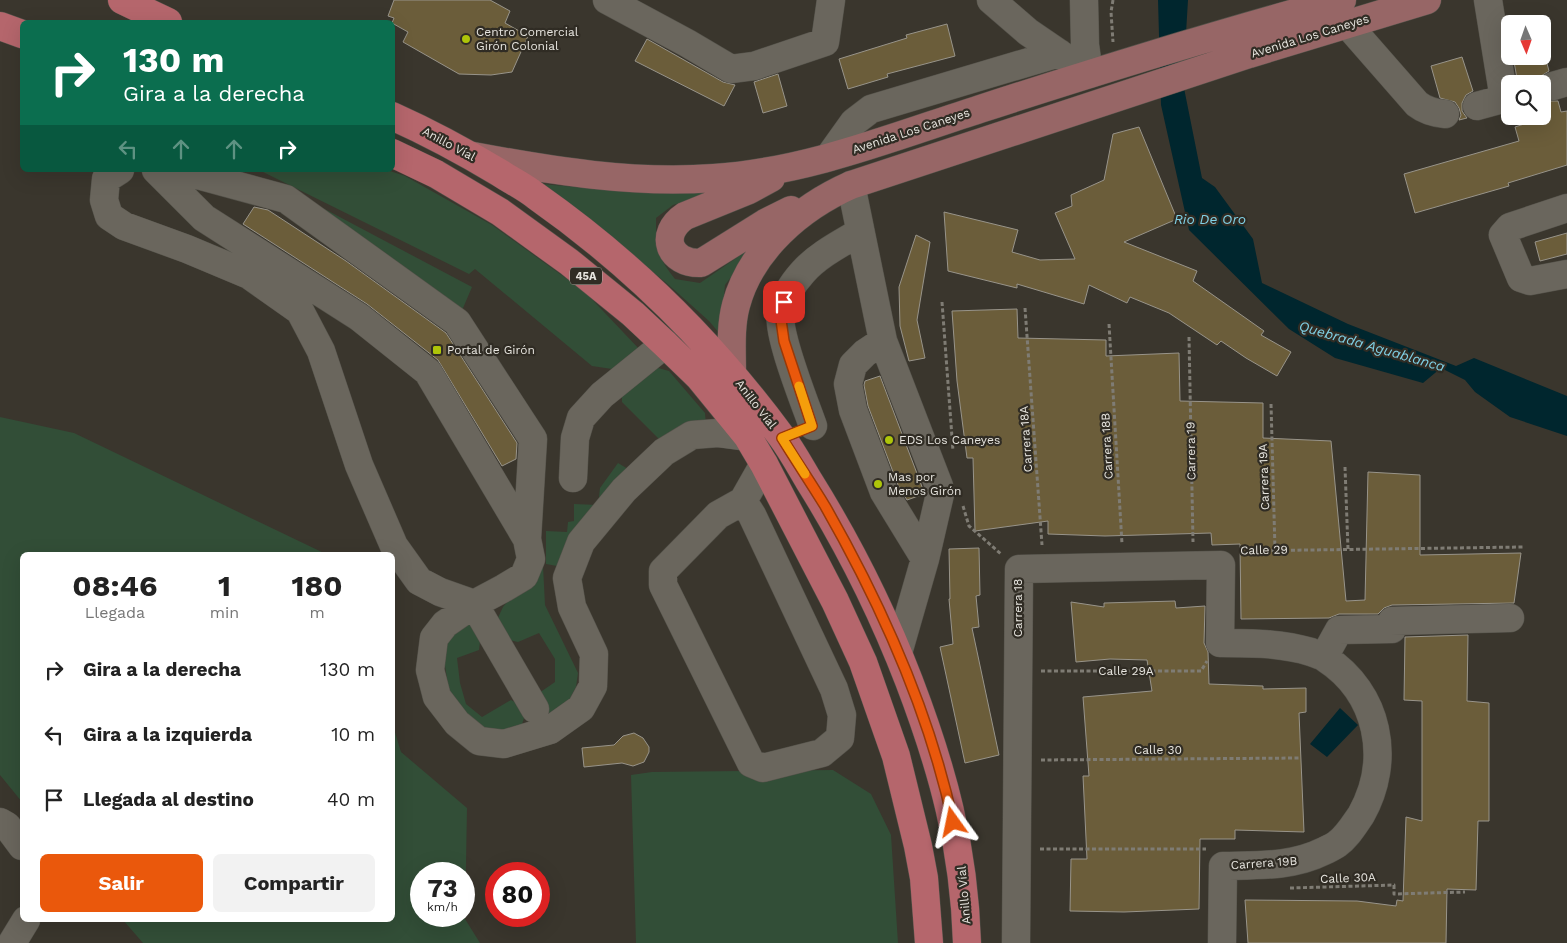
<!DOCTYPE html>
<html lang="es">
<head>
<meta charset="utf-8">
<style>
	body { margin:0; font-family:"Work Sans",sans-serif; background:#f2f2f2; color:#222; height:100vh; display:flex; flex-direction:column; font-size:19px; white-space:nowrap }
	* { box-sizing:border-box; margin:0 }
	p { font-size:16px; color:#767676 }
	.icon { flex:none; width:28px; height:28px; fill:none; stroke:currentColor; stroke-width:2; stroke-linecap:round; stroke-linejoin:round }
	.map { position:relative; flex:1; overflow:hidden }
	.sheet { position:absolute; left:20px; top:552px; width:375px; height:370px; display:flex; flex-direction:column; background:#fff; border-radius:8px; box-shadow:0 5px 20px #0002 }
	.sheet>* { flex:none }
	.hud { position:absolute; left:20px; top:20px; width:375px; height:152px; border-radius:8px; box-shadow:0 5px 20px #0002; background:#0b6e4f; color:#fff; overflow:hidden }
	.needle { width:32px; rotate:178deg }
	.buttons { position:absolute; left:1501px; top:15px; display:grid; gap:10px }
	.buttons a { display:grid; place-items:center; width:50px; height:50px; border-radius:8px; background:#fff; box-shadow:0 5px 20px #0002; font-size:25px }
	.speed { position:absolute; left:410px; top:862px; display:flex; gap:10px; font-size:25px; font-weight:700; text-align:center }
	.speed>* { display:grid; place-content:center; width:65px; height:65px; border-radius:50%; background:#fff; box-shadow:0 5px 20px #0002; line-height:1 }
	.speed small { font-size:12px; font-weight:400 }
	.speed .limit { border:8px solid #d22; background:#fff; color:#111 }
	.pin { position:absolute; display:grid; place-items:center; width:42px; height:42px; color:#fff; margin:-21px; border-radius:10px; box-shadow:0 2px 8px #0006 }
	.me { position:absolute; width:55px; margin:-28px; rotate:348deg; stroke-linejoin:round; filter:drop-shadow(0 0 4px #0008) }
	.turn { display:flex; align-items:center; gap:18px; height:105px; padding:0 20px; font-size:22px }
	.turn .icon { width:65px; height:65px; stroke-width:2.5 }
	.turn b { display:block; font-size:35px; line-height:42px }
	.lanes { display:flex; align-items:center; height:48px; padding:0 20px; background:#0003; justify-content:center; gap:25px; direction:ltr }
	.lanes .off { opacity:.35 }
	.eta { display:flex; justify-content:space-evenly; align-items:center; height:85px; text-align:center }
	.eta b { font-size:30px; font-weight:700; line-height:35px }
	.primary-button { display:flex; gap:10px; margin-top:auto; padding:10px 20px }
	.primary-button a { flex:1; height:58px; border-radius:8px; background:#ea580c; color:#fff; font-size:20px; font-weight:700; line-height:58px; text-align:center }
	.primary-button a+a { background:#f2f2f2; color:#222 }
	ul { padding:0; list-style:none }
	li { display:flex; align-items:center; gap:15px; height:65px; padding:0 20px }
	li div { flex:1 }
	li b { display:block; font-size:19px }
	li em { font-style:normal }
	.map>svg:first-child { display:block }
	.green { fill:#324e37; fill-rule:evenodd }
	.water { fill:#00262e }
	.building { fill:#6b5d3a; stroke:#98948a }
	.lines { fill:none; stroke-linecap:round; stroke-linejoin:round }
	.minor-casing { stroke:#54524a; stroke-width:29 }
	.major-casing { stroke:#54524a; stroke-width:29 }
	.highway-casing { stroke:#54524a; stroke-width:29 }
	.path { stroke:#7f7c74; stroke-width:3; stroke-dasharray:4 2.5; stroke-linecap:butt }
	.minor { stroke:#6a665d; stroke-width:28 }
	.major { stroke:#976666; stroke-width:28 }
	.highway { stroke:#b5666c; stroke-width:28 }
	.route-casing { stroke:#983908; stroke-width:12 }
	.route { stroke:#ea580c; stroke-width:9 }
	.slow { stroke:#f59e0b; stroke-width:9 }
	.poi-dot { fill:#aec509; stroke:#302c24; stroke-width:2 }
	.labels { text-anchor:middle; stroke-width:4.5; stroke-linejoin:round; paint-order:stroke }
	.shield { fill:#302c24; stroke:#b0aea7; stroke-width:1 }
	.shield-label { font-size:11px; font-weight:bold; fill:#e7e5df }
	.poi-label { font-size:12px; fill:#e7e5df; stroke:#302c24; text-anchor:start }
	.street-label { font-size:12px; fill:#e7e5df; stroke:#302c24 }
	.water-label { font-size:14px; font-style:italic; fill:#80d1e6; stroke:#302c24 }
</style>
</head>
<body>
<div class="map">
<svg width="1567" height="943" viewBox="0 0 1567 943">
	<rect width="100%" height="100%" fill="#3a362d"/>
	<!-- green -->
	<path class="green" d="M 259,170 L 387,170 L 405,176 L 492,225 L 585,292 L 642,352 L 619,370 L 592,366 L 475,269 L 469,274 Z
		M 519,174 L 542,184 L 629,192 L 670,193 L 746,184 L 695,198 L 673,205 L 656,218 C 656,247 656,255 675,279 L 700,283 L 761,241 L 745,258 L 725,285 L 720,334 L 709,321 L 671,287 L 589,218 Z
		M 283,187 L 472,287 L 457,322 Z
		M 651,366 L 669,371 L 705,413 L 706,426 L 663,443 L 622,402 L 622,393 Z
		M 0,417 L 74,433 L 328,555 L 22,555 L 22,802 L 0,775 Z
		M 618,463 L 628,469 L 557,566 L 546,564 L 546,531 L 567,532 L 568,522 L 574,521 L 574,504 L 598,505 L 600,488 Z
		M 537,566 L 543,566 L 545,605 L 578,673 L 576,687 L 568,702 L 554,714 L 546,713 L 539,693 L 555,682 L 555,659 L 539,633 L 518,642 L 505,639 L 495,624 L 503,607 Z
		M 470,621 L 481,633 L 479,650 L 457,658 L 460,683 L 466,704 L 482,717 L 511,700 L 522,706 L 524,718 L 521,727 L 505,732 L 475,727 L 451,703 L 442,647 L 455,627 Z
		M 393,726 L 401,752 L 467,808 L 465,919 L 480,943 L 143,943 L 123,920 L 392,920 ZM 421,874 L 464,874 L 464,916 L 421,916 Z
		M 833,770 L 871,794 L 891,835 L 898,943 L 636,943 L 631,775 L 652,772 Z"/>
	<!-- water -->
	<path class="water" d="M 1158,0 L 1188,0 L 1183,83 L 1202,178 L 1215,187 L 1253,239 L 1262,283 L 1348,324 L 1456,366 L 1474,358 L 1567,396 L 1567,436 L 1510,417 L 1475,392 L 1465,380 L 1441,368 L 1423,383 L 1335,358 L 1289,329 L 1189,230 L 1161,105 Z
		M 1340,708 L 1358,725 L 1327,757 L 1310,744 Z"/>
	<!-- building -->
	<path class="building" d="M 394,0 L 490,0 L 510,11 L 505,23 L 528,36 L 512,72 L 491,75 L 459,74 L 403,42 L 408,32 L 392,23 L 394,18 L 388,16 Z
		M 947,24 L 955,56 L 887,74 L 888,77 L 848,89 L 839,59 L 907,38 L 906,35 Z
		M 647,39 L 723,82 L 735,85 L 724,106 L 635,61 Z
		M 1513,56 L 1545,56 L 1549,71 L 1541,76 L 1538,84 L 1518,84 Z
		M 1462,57 L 1473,91 L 1466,95 L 1462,103 L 1462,111 L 1467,118 L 1459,120 L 1461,115 L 1459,108 L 1455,102 L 1440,98 L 1431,66 Z
		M 778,74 L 787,106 L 763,113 L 754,82 Z
		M 1542,97 L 1550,101 L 1558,101 L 1561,112 L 1567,111 L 1567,165 L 1508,183 L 1509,186 L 1415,213 L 1404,174 L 1519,141 L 1515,127 L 1542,118 Z
		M 1139,127 L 1177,219 L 1124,242 L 1197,271 L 1193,281 L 1264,331 L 1261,335 L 1291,352 L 1277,376 L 1246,358 L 1221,341 L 1217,345 L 1169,313 L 1130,297 L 1127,303 L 1089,285 L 1084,304 L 1017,284 L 1017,288 L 948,271 L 944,212 L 1018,230 L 1012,252 L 1040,260 L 1075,259 L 1055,213 L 1072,206 L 1071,195 L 1104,180 L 1113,134 Z
		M 254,207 L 268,210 L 346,261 L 446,333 L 517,443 L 516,459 L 502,466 L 438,360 L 367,304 L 243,224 Z
		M 1567,233 L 1567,254 L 1540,261 L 1535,242 Z
		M 916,235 L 930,242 L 917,320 L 925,358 L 909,361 L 900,326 L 899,287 Z
		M 1017,309 L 1018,338 L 1106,340 L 1106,356 L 1179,353 L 1180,401 L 1263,403 L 1263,438 L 1331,441 L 1346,601 L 1365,600 L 1368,472 L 1420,475 L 1420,555 L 1521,553 L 1514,603 L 1392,605 L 1384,608 L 1378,614 L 1339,614 L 1329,618 L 1241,619 L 1240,544 L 1212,545 L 1211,533 L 1105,536 L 1048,534 L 1048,521 L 975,531 L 973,458 L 967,458 L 957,381 L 952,311 Z
		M 880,376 L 924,492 L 924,494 L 907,500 L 898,485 L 868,406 L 864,385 L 865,381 Z
		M 979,548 L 980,595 L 976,596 L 979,627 L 972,628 L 999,755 L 965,763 L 940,647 L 953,644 L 949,599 L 950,599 L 949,549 Z
		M 1175,601 L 1176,608 L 1205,606 L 1204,643 L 1208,652 L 1209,684 L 1263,686 L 1263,689 L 1306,688 L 1306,712 L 1299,713 L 1304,832 L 1235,830 L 1235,839 L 1200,839 L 1199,909 L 1124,912 L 1070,911 L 1071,859 L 1087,859 L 1083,776 L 1089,776 L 1083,697 L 1152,691 L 1147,660 L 1110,659 L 1076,662 L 1071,602 L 1104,607 L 1104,603 Z
		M 1468,635 L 1467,701 L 1489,703 L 1489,821 L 1478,821 L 1476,890 L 1447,889 L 1446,943 L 1248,943 L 1245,900 L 1357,901 L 1396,906 L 1397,900 L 1403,901 L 1406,817 L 1422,821 L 1422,701 L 1404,700 L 1405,637 Z
		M 634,733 L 643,738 L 649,747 L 649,752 L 644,762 L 633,766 L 622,763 L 584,767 L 582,748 L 614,745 L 623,736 Z"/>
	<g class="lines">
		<defs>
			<path id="minor" d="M 607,0 L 687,43 L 731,69 L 754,66 L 825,42 L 831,0
				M 991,0 L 1028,32 L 1069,60
				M 1084,0 L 1085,45 L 1089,74
				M 1488,0 L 1504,99
				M 1347,24 L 1417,104 C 1426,111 1434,113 1445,114
				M 1553,86 L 1567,82
				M 1477,106 L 1510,97
				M 829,157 L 854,122 L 871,109 L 1059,53
				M 120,170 L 106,179 L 104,200 L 109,216 L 124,226 L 187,249 L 249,275 L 300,311 L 321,351 L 359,465 L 394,546 L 419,581 L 440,592 L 474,604 L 535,709
				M 156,170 L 204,218 L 359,317 L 428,372 L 527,539 L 531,559 L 524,576 L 504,588 L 474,604 L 445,624 L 434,638 L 430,670 L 437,697 L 457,723 L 479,741 L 504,744 L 550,730 L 581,708 L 593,686 L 594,654 L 572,607 L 567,578 L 581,542 L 624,490 L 664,452 L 692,435 L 718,433 L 748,437
				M 179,170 L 286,199 L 457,322 L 533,439 L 527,539
				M 851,185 L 883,341 L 939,486 L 940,494 L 925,559 L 898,653
				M 1567,208 L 1510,227 L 1503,235 L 1521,278 L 1530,281 L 1567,274
				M 883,341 L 865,353 L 853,365 L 848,384 L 853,410 L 884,492 L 925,559
				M 813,426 C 805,403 776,332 781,312 C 784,297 793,283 803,272 C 818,255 840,244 860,232
				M 573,478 L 575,438 L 581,418 L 602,395 L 665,344
				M 743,501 L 752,515 L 834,689 L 842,715 L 840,738 L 822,753 L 763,768 L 751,763 L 663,585 L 663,571 L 718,515 L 743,501 L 764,464
				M 1324,657 L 1339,630 L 1392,629 L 1392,621 L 1510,618
				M 0,822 L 7,826 L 22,846
				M 12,943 L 26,920
				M 1016,943 L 1019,569 L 1221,565 L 1220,643 C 1251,643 1281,643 1311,652 C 1315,654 1321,655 1325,658 C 1379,693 1392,760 1361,815 C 1354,825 1347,837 1337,844 C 1333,847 1328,849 1324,851 C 1292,867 1258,865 1223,866 L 1222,943"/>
			<path id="major" d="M 473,156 C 553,171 633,184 714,178 C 806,172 893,137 980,109 C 1100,70 1220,33 1342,0
				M 771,178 L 749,190 L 685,216 C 658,234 669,264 701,263 L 765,223 L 791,210
				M 732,374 C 732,351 730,327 736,305 C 751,249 801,207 851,185 L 1249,54 L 1427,0"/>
			<path id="highway" d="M 122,0 L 168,22
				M 0,26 L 22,34
				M 392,116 C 430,133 465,152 500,173 C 512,181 525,187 536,196 C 630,262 713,344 781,436 C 792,451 800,466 809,481 C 849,545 882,611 909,681 C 943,770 964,847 967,943
				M 392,153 L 436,174 L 500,212 L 569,262 L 633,314 L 665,344 L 699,377 L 748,437 L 764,464 L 835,601 L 863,662 L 896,756 L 918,846 L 924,878 L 929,943"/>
		</defs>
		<!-- minor casing -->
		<use href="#minor" class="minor-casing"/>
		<!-- major casing -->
		<use href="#major" class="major-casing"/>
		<!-- highway casing -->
		<use href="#highway" class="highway-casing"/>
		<!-- path -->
		<path class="path" d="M 1113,0 L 1111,12 L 1113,42
			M 942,302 L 953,451
			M 1025,308 L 1042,545
			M 1109,324 L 1122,544
			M 1189,337 L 1193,542
			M 1271,404 L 1275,550
			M 1345,467 L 1348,549
			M 963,506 L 969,526 L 1001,554
			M 1239,551 L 1523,547
			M 1041,671 L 1201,671 L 1207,661
			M 1041,760 L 1299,758
			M 1040,849 L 1206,849
			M 1290,888 L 1394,885 L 1394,894 L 1465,892"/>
		<!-- minor -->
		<use href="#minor" class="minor"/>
		<!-- major -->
		<use href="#major" class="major"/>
		<!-- highway -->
		<use href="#highway" class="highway"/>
	</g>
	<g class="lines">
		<defs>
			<path id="route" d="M 784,302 L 780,313 L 784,341 L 812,426 L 782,438 C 796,461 811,483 825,506 C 881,604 929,710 953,822"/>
		</defs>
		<!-- route casing -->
		<use href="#route" class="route-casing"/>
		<!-- route -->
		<use href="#route" class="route"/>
		<!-- slow -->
		<path class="slow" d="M 799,386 L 812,426 L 782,438 L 805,474"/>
	</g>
	<!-- markers -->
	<g class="poi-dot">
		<circle cx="466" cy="39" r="5"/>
		<rect x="432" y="345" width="10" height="10" rx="2.5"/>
		<circle cx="889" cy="440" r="5"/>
		<circle cx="878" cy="484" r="5"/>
	</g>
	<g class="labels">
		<!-- shield labels -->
		<rect class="shield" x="570" y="267.5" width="32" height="17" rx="4"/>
		<g class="shield-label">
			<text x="586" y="280">45A</text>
		</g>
		<!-- poi labels -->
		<g class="poi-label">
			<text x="476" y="36">Centro Comercial<tspan x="476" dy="14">Girón Colonial</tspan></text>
			<text x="447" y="354">Portal de Girón</text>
			<text x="899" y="444">EDS Los Caneyes</text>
			<text x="888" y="481">Mas por<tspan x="888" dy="14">Menos Girón</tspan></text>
		</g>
		<!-- street labels -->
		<g class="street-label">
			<text transform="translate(1310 36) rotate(-17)" y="4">Avenida Los Caneyes</text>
			<text transform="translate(911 131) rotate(-18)" y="4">Avenida Los Caneyes</text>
			<text transform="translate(449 144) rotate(28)" y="4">Anillo Víal</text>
			<text transform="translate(756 404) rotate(52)" y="4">Anillo Víal</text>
			<text transform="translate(1026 439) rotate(-94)" y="4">Carrera 18A</text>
			<text transform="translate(1107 446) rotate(-93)" y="4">Carrera 18B</text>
			<text transform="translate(1191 451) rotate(-91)" y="4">Carrera 19</text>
			<text transform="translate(1264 477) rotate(-92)" y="4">Carrera 19A</text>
			<text transform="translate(1264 550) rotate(-1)" y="4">Calle 29</text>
			<text transform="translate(1018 608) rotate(-90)" y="4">Carrera 18</text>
			<text x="1126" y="675">Calle 29A</text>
			<text x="1158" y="754">Calle 30</text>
			<text transform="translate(1264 863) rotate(-4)" y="4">Carrera 19B</text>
			<text transform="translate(1348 878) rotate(-2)" y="4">Calle 30A</text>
			<text transform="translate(964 895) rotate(-95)" y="4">Anillo Víal</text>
		</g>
		<!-- water labels -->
		<g class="water-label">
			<text x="1210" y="224">Rio De Oro</text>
			<text transform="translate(1372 346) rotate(16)" y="5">Quebrada Aguablanca</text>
		</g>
	</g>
</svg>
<div class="buttons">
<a><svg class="needle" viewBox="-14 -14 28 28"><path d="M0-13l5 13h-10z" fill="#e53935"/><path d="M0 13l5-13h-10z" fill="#767676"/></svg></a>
<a><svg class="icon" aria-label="search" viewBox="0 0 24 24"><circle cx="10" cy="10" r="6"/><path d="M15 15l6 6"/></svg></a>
</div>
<div class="speed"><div>73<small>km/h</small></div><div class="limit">80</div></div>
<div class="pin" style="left:784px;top:302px;background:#d93025"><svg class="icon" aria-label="arrive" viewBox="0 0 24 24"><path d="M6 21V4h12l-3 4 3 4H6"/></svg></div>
<svg class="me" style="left:953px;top:822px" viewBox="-20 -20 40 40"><path d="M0-17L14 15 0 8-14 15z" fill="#ea580c" stroke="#fff" stroke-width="4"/></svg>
<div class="hud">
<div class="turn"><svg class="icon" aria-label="right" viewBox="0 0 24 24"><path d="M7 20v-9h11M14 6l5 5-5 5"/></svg><div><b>130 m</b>Gira a la derecha</div></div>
<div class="lanes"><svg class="icon off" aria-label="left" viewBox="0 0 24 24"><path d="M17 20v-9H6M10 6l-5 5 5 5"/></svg><svg class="icon off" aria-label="ahead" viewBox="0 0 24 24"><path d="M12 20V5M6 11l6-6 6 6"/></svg><svg class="icon off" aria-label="ahead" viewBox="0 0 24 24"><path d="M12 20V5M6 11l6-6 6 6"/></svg><svg class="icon" aria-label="right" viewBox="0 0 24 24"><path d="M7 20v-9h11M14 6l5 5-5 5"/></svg></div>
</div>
<section class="sheet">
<div class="eta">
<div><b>08:46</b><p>Llegada</p></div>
<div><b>1</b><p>min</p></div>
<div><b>180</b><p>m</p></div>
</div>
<ul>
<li><svg class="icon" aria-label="right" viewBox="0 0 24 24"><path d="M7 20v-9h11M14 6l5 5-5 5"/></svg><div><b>Gira a la derecha</b></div><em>130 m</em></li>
<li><svg class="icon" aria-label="left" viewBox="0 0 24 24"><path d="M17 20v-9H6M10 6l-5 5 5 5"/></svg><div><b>Gira a la izquierda</b></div><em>10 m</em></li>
<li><svg class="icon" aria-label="arrive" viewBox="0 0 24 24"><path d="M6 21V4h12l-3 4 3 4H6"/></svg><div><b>Llegada al destino</b></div><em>40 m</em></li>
</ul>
<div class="primary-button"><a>Salir</a><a>Compartir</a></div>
</section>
</div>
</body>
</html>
